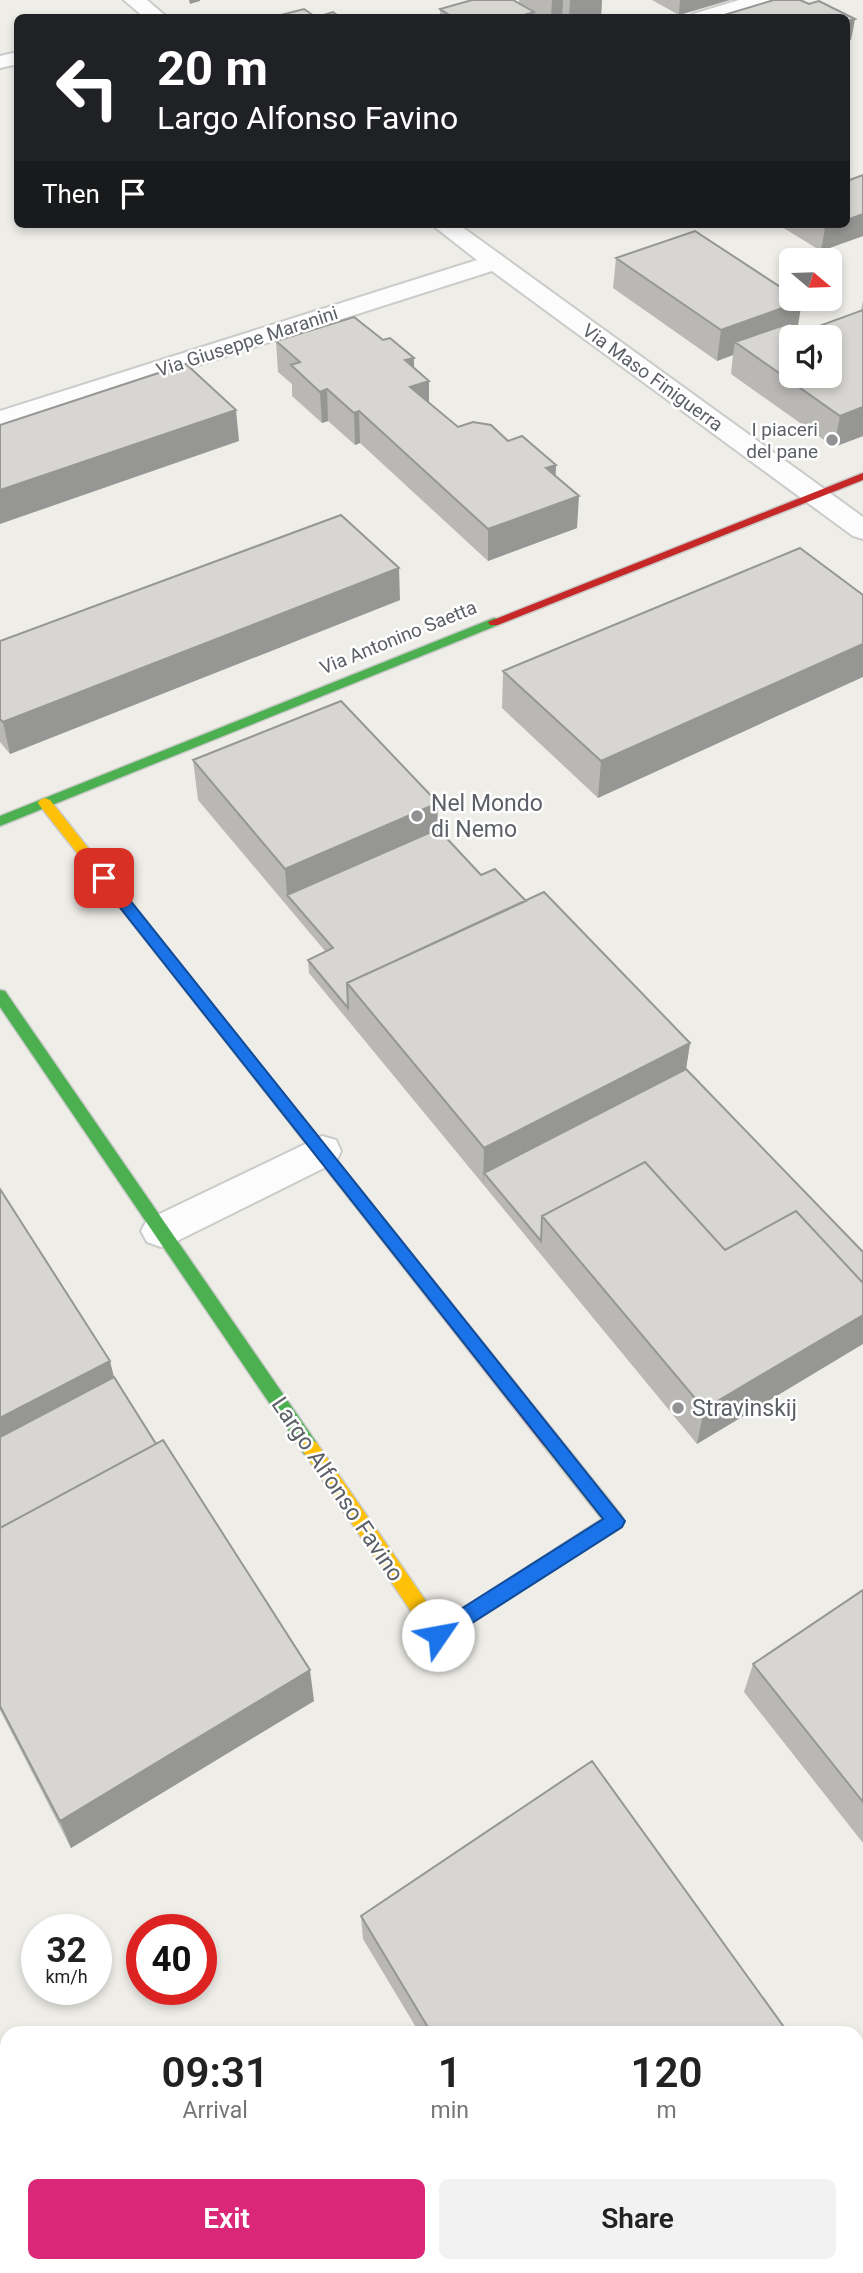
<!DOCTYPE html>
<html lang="en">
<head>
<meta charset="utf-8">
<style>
	body { margin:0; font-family:Roboto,sans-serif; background:#f2f2f2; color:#222; height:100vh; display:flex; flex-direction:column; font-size:26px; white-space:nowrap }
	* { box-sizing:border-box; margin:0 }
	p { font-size:23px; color:#767676 }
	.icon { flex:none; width:38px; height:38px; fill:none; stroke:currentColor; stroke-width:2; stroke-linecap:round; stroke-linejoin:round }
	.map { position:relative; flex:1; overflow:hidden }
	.sheet { position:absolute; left:0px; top:2026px; width:864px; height:247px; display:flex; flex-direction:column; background:#fff; border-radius:21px 21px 0 0; box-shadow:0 4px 10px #0003 }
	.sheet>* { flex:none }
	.hud { position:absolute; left:14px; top:14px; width:836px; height:214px; border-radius:10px; box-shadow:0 4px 10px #0003; background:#202124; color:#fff; overflow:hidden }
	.needle { width:46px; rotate:109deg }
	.fabs { position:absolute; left:779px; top:248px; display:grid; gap:14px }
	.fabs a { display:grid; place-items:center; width:63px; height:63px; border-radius:10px; background:#fff; box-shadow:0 4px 10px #0003; font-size:35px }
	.speed { position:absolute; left:21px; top:1914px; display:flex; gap:14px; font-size:35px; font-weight:700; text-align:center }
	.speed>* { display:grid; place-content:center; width:91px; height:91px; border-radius:50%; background:#fff; box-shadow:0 4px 10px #0003; line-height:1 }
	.speed small { font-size:18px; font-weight:400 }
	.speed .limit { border:10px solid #d22; background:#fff; color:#111 }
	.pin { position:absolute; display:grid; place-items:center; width:60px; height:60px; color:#fff; margin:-30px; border-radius:14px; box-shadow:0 4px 10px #0006 }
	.me { position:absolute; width:77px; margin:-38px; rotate:57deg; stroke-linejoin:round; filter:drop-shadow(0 0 5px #0008) }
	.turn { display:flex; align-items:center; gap:24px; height:147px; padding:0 28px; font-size:32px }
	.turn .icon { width:91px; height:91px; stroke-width:2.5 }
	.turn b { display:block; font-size:49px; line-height:60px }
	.then { display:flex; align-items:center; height:66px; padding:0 28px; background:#0003; gap:14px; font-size:26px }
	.eta { display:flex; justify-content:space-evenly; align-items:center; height:119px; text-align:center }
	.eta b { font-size:42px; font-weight:600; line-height:49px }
	.primary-button { display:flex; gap:14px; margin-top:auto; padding:14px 28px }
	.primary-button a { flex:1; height:80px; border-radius:10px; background:#db2777; color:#fff; font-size:28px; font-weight:600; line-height:80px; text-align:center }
	.primary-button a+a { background:#f2f2f2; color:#222 }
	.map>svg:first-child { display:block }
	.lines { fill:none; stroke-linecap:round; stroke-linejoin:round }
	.street-casing { stroke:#cbcbca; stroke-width:4 }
	.fast-casing { stroke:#c9cac9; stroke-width:3 }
	.slow-casing { stroke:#c9cac9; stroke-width:3 }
	.jam-casing { stroke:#c9cac9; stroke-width:3 }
	.street { fill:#fcfcfc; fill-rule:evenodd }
	.fast { fill:#4caf50; fill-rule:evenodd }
	.slow { fill:#ffc107; fill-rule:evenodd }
	.jam { fill:#c62828; fill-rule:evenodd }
	.wall { fill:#b9b8b5 }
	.shaded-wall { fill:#969694 }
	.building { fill:#d7d6d3; stroke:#969694; stroke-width:2; fill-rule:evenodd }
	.route { fill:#1a73e8; stroke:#114b97; stroke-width:2 }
	.poi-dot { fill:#909294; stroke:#fff; stroke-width:2.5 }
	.labels { text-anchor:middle; stroke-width:5; stroke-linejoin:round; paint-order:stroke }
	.far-street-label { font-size:19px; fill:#5d6167; stroke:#fff }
	.far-poi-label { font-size:19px; fill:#5d6167; stroke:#fff; text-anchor:end }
	.poi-label { font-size:23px; fill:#5d6167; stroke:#fff; text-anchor:start }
	.street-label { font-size:23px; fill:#5d6167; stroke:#fff }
</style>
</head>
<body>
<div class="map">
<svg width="863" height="2273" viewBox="0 0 863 2273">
	<rect width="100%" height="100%" fill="#eeede8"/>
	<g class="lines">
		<defs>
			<path id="street" d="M 124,0 L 147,0 L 168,18 L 145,18 Z
				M 739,0 L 770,0 L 767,4 L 723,18 L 690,18 L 693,14 Z
				M 18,52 L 18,64 L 0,68 L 0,56 Z
				M 431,224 L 458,224 L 863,517 L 863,539 L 853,536 L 492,271 L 0,428 L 0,411 L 477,260 Z
				M 322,1136 L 336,1140 L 341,1151 L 336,1162 L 175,1242 L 161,1247 L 147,1242 L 141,1231 L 147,1220 Z"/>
			<path id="fast" d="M 494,618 L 498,619 L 498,625 L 0,826 L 0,816 Z
				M 0,990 L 5,991 L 316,1442 L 319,1448 L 316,1454 L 310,1456 L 304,1454 L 0,1007 Z"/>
			<path id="slow" d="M 45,798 L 50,800 L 274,1082 L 277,1086 L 274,1090 L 264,1090 L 40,806 L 38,803 L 40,800 Z
				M 550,1432 L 556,1434 L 621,1515 L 624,1521 L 621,1527 L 438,1644 L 431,1641 L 301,1448 L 304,1442 L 310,1440 L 316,1442 L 441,1623 L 602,1519 L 544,1446 L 541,1440 L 544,1434 Z"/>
			<path id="jam" d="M 863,473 L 863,480 L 498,625 L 490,625 L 488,622 Z
				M 269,1080 L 274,1082 L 556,1434 L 559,1440 L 556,1446 L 550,1448 L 544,1446 L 264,1090 L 261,1086 L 264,1082 Z"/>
		</defs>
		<!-- street casing -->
		<use href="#street" class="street-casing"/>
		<!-- fast casing -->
		<use href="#fast" class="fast-casing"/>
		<!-- slow casing -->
		<use href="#slow" class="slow-casing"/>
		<!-- jam casing -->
		<use href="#jam" class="jam-casing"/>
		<!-- street -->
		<use href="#street" class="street"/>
		<!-- fast -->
		<use href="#fast" class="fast"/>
		<!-- slow -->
		<use href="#slow" class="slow"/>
		<!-- jam -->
		<use href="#jam" class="jam"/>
	</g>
	<!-- wall -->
	<path class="wall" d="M 519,0 L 602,0 L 601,17 L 536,18 L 533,16 L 533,18 L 440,18 L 440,9 L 519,4 Z
		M 652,0 L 730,0 L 679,15 Z
		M 863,175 L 863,236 L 821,251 L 777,224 L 847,224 Z
		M 616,258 L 798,328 L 803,332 L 861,311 L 863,300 L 863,436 L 834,447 L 731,374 L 733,355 L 717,361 L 613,288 Z
		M 276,341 L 414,368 L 429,403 L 458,427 L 508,441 L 556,465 L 556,476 L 577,528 L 488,561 L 360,443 L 355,445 L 328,421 L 322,423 L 292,396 L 292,384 L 278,372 Z
		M 800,548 L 598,798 L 502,708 L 503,671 Z
		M 400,600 L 10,754 L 0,742 L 0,641 Z
		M 193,760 L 438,829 L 481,875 L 526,901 L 690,1043 L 686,1069 L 863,1252 L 697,1444 L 309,973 L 308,960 L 325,951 L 198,800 Z
		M 0,1189 L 114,1377 L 314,1701 L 71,1848 L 0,1710 Z
		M 863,1590 L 863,1843 L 744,1692 L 753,1664 Z
		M 361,1916 L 789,2034 L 420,2034 L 363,1939 Z
		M 561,2266 L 858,2266 L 863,2273 L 566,2273 Z"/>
	<!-- shaded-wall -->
	<path class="shaded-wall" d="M 189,0 L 200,0 L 200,1 L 190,4 Z
		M 552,0 L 563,0 L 562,18 L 551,18 Z
		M 570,0 L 602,0 L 601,17 L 569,18 Z
		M 680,0 L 730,0 L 679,15 Z
		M 534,12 L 533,18 L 514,18 Z
		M 855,19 L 851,40 L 847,42 L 847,21 Z
		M 863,214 L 863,236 L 821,251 L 825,228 L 835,224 L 847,224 L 847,220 Z
		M 802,301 L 797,332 L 735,342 L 733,355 L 717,361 L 721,330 Z
		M 414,358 L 414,386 L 429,381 L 429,412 L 411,418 L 405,360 Z
		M 327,389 L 328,421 L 322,423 L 320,392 Z
		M 863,407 L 863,436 L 834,447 L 840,416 Z
		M 236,410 L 239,441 L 0,524 L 0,490 Z
		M 359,411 L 360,443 L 355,445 L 354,413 Z
		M 556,465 L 554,496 L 546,468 Z
		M 579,496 L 577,528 L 488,561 L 488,529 Z
		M 399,568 L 400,600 L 10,754 L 3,722 Z
		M 863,644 L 863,677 L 598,798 L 601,761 Z
		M 438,803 L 437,843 L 287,895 L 285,869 Z
		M 690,1043 L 684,1082 L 484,1173 L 483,1186 L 484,1148 Z
		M 863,1315 L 863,1344 L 697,1444 L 704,1409 Z
		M 110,1361 L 117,1389 L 0,1451 L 0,1418 Z
		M 310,1670 L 314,1701 L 71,1848 L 60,1821 Z
		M 281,2266 L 298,2266 L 299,2270 L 295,2273 L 272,2273 Z"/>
	<!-- building -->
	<path class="building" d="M 472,0 L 513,0 L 534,12 L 514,18 L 454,18 L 440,9 Z
		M 774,0 L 800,0 L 809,4 L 819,1 L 855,19 L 847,21 L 847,18 L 733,18 L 727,14 Z
		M 304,9 L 317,18 L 269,18 Z
		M 333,12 L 341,18 L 317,17 Z
		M 863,175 L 863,214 L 847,220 L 847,181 Z
		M 819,224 L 835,224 L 825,228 Z
		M 695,231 L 791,294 L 791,299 L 799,299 L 802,301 L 721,330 L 616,258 Z
		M 863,310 L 863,407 L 840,416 L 735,342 L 790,323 L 803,332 ZM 791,338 L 830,338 L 830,376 L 791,376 Z
		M 354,317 L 383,340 L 390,338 L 414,358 L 405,360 L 429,381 L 410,387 L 458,427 L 473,422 L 491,425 L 508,441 L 522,436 L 556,465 L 546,468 L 579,496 L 488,529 L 359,411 L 354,413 L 327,389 L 320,392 L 291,365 L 300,362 L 276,341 Z
		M 186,364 L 236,410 L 0,490 L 0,425 Z
		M 341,515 L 399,568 L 3,722 L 0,719 L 0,641 Z
		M 800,548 L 863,595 L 863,644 L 601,761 L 503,671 Z
		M 341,701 L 438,803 L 285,869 L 193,760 Z
		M 438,829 L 481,875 L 495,869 L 526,901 L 347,983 L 348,1008 L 308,960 L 333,948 L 287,895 Z
		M 544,892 L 690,1043 L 484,1148 L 347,983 Z
		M 686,1069 L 863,1252 L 863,1283 L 796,1211 L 725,1250 L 645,1162 L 542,1216 L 541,1241 L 484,1173 Z
		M 645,1162 L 725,1250 L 796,1211 L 863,1283 L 863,1315 L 704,1409 L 542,1216 Z
		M 0,1189 L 110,1361 L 0,1418 Z
		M 114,1377 L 156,1444 L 0,1528 L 0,1437 Z
		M 163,1440 L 310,1670 L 60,1821 L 0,1706 L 0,1528 Z
		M 863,1590 L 863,1802 L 753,1664 Z
		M 592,1761 L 789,2034 L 432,2034 L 361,1916 Z
		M 858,2129 L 863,2137 L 863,2273 L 579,2273 L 574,2266 L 858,2266 Z
		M 7,2155 L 7,2266 L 281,2266 L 272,2273 L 0,2273 L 0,2160 Z"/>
	<!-- route -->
	<path class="route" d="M 104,873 L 109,874 L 625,1521 L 622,1527 L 444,1641 L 438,1644 L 431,1641 L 428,1635 L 431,1628 L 603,1519 L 99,881 L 97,878 Z"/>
	<!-- markers -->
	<g class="poi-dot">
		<circle cx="832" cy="440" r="7"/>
		<circle cx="417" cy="816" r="7"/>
		<circle cx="678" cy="1408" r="7"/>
	</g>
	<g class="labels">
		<!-- far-street labels -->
		<g class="far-street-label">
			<text transform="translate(247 341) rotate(-18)" y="7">Via Giuseppe Maranini</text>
			<text transform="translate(653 377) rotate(36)" y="7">Via Maso Finiguerra</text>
			<text transform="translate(398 637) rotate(-22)" y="7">Via Antonino Saetta</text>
		</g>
		<!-- far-poi labels -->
		<g class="far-poi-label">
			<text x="818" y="436">I piaceri<tspan x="818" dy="22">del pane</tspan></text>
		</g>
		<!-- poi labels -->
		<g class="poi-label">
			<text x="431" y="811">Nel Mondo<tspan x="431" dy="26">di Nemo</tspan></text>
			<text x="692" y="1416">Stravinskij</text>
		</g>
		<!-- street labels -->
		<g class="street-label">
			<text transform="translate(338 1489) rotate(56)" y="8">Largo Alfonso Favino</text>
		</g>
	</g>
</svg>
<div class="fabs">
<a><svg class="needle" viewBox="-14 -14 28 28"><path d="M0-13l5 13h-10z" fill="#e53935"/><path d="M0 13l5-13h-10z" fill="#767676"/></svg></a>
<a><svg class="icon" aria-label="sound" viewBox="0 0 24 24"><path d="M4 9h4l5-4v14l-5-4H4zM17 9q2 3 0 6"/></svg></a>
</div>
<div class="speed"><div>32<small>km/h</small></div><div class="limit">40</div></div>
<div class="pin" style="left:104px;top:878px;background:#d93025"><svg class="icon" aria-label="arrive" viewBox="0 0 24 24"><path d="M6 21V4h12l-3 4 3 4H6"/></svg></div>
<svg class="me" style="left:438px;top:1635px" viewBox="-20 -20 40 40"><circle r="19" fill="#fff"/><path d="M0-13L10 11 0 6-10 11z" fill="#1a73e8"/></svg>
<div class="hud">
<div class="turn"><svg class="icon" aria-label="left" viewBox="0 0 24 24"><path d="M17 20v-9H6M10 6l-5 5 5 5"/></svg><div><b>20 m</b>Largo Alfonso Favino</div></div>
<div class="then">Then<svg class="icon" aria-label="arrive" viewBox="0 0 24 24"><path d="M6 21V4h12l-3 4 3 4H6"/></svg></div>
</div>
<section class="sheet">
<div class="eta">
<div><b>09:31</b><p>Arrival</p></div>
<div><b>1</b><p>min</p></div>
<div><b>120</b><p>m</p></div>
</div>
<div class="primary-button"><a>Exit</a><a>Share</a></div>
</section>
</div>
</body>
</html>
